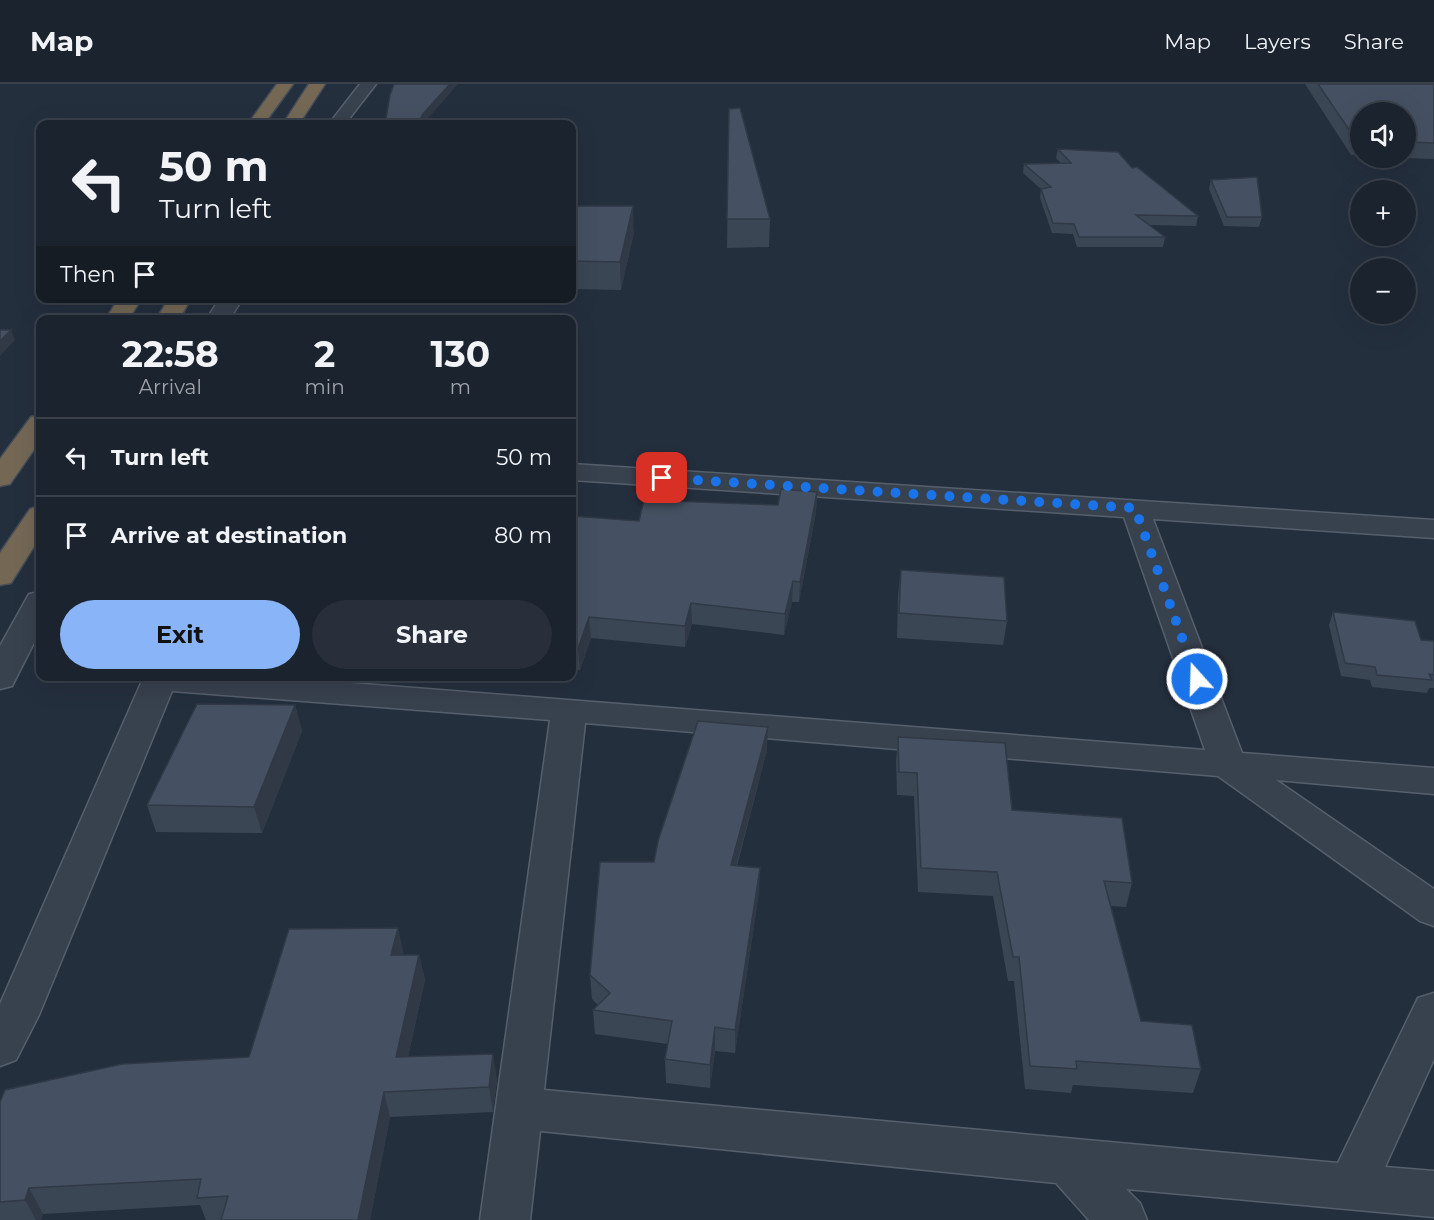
<!DOCTYPE html>
<html lang="en">
<head>
<meta charset="utf-8">
<style>
	body { margin:0; font-family:Montserrat,sans-serif; background:#282f3a; color:#f1f3f6; height:100vh; display:flex; flex-direction:column; font-size:22px; white-space:nowrap }
	* { box-sizing:border-box; margin:0 }
	p { font-size:20px; color:#a0a4aa }
	.icon { flex:none; width:33px; height:33px; fill:none; stroke:currentColor; stroke-width:2; stroke-linecap:round; stroke-linejoin:round }
	.map { position:relative; flex:1; overflow:hidden }
	.sheet { position:absolute; left:36px; top:231px; width:540px; height:366px; display:flex; flex-direction:column; background:#1b232e; border-radius:12px; box-shadow:0 6px 24px #0002,0 0 0 2px #39404a }
	.sheet>* { flex:none }
	.guide { position:absolute; left:36px; top:36px; width:540px; height:183px; border-radius:12px; box-shadow:0 6px 24px #0002,0 0 0 2px #39404a; background:#1b232e; color:#f1f3f6; overflow:hidden }
	.controls { position:absolute; left:1350px; top:18px; display:grid; gap:12px }
	.controls a { display:grid; place-items:center; width:66px; height:66px; border-radius:50%; background:#1b232e; box-shadow:0 6px 24px #0002,0 0 0 2px #39404a; font-size:30px }
	.pin { position:absolute; display:grid; place-items:center; width:51px; height:51px; color:#fff; margin:-26px; border-radius:12px; box-shadow:0 3px 9px #0006 }
	.me { position:absolute; width:66px; margin:-33px; rotate:340deg; stroke-linejoin:round; filter:drop-shadow(0 0 4px #0008) }
	.turn { display:flex; align-items:center; gap:21px; height:126px; padding:0 24px; font-size:27px }
	.turn .icon { width:78px; height:78px; stroke-width:2.5 }
	.turn b { display:block; font-size:42px; line-height:51px }
	.then { display:flex; align-items:center; height:57px; padding:0 24px; background:#0003; gap:12px; font-size:22px }
	.eta { display:flex; justify-content:space-evenly; align-items:center; height:102px; text-align:center }
	.eta b { font-size:36px; font-weight:700; line-height:42px }
	.button { display:flex; gap:12px; margin-top:auto; padding:12px 24px }
	.button a { flex:1; height:69px; border-radius:36px; background:#8ab4f8; color:#111; font-size:24px; font-weight:700; line-height:69px; text-align:center }
	.button a+a { background:#282f3a; color:#f1f3f6 }
	ul { padding:0; list-style:none }
	li { display:flex; align-items:center; gap:18px; height:78px; padding:0 24px; border-top:2px solid #39404a }
	li div { flex:1 }
	li b { display:block; font-size:22px }
	li em { font-style:normal }
	header { display:flex; align-items:center; gap:36px; box-sizing:border-box; height:84px; padding:0 30px; background:#1b232e; border-bottom:2px solid #39404a }
	header strong { font-size:28px }
	nav { display:flex; gap:33px; margin-inline-start:auto; font-size:21px }
	.map>svg:first-child { display:block }
	.lines { fill:none; stroke-linecap:round; stroke-linejoin:round }
	.street-casing { stroke:#565f6c; stroke-width:3 }
	.highway-casing { stroke:#434c59; stroke-width:3 }
	.street { fill:#38414e; fill-rule:evenodd }
	.highway { fill:#746855; fill-rule:evenodd }
	.wall { fill:#3b4654 }
	.shaded-wall { fill:#303945 }
	.building { fill:#455162; stroke:#303945; stroke-width:1.5 }
	.route { stroke:#1a73e8; stroke-width:10; stroke-dasharray:0 18 }
</style>
</head>
<body>
<header>
<strong>Map</strong>
<nav><a>Map</a><a>Layers</a><a>Share</a></nav>
</header>
<div class="map">
<svg width="1434" height="1136" viewBox="0 0 1434 1136">
	<rect width="100%" height="100%" fill="#242f3e"/>
	<g class="lines">
		<defs>
			<path id="street" d="M 360,0 L 376,0 L 345,40 L 329,40 Z
				M 220,214 L 243,214 L 229,236 L 206,236 Z
				M 572,380 L 1434,436 L 1434,454 L 1153,435 L 1242,669 L 1434,684 L 1434,710 L 1276,696 L 1434,805 L 1434,842 L 1420,837 L 1218,692 L 585,639 L 544,1006 L 1338,1079 L 1418,914 L 1434,909 L 1434,975 L 1385,1083 L 1434,1087 L 1434,1133 L 1126,1105 L 1140,1119 L 1147,1136 L 1089,1136 L 1056,1099 L 540,1047 L 530,1136 L 480,1136 L 550,636 L 172,607 L 39,931 L 16,976 L 0,982 L 0,920 L 144,592 L 261,592 L 1205,666 L 1124,433 L 572,396 Z
				M 40,508 L 40,547 L 12,602 L 0,605 L 0,562 L 29,510 Z"/>
			<path id="highway" d="M 277,0 L 293,0 L 264,40 L 248,40 Z
				M 309,0 L 325,0 L 299,40 L 283,40 Z
				M 119,214 L 142,214 L 128,236 L 105,236 Z
				M 169,214 L 191,214 L 179,236 L 156,236 Z
				M 40,331 L 40,357 L 10,400 L 0,402 L 0,375 L 31,333 Z
				M 40,422 L 40,453 L 11,499 L 0,501 L 0,469 L 30,425 Z"/>
		</defs>
		<!-- street casing -->
		<use href="#street" class="street-casing"/>
		<!-- highway casing -->
		<use href="#highway" class="highway-casing"/>
		<!-- street -->
		<use href="#street" class="street"/>
		<!-- highway -->
		<use href="#highway" class="highway"/>
	</g>
	<!-- wall -->
	<path class="wall" d="M 1305,0 L 1434,0 L 1434,75 L 1405,74 L 1406,74 L 1406,28 L 1360,28 L 1360,71 L 1351,71 Z
		M 729,25 L 770,135 L 769,163 L 727,164 Z
		M 1058,65 L 1132,84 L 1198,132 L 1196,142 L 1149,141 L 1165,153 L 1163,163 L 1077,163 L 1073,150 L 1052,149 L 1040,114 L 1041,105 L 1023,89 L 1024,80 L 1061,79 L 1056,74 Z
		M 1211,96 L 1262,133 L 1259,143 L 1224,142 L 1209,105 Z
		M 572,122 L 634,148 L 621,206 L 574,205 L 573,197 L 572,197 Z
		M 380,214 L 447,214 L 445,218 L 381,215 Z
		M 817,408 L 816,428 L 799,518 L 792,518 L 784,551 L 692,540 L 685,563 L 591,554 L 580,586 L 572,585 L 572,432 L 639,437 L 778,421 Z
		M 901,486 L 1007,537 L 1003,561 L 897,554 L 898,511 Z
		M 1333,528 L 1421,556 L 1434,557 L 1434,604 L 1429,604 L 1427,609 L 1372,603 L 1370,596 L 1341,592 L 1329,541 Z
		M 295,621 L 302,647 L 262,749 L 156,748 L 147,721 Z
		M 898,653 L 1012,726 L 1132,799 L 1126,823 L 1111,822 L 1141,937 L 1201,985 L 1193,1009 L 1073,1001 L 1071,1009 L 1025,1005 L 1014,897 L 1008,897 L 993,812 L 918,808 L 914,712 L 897,711 L 896,677 Z
		M 767,666 L 737,782 L 759,808 L 735,969 L 715,967 L 710,1004 L 666,999 L 665,975 L 668,960 L 595,950 L 593,926 L 598,921 L 592,915 L 590,891 L 654,778 Z
		M 404,871 L 419,871 L 425,896 L 408,973 L 497,995 L 493,1028 L 390,1033 L 370,1136 L 206,1136 L 200,1121 L 43,1130 L 41,1136 L 0,1136 L 0,1018 L 249,973 Z"/>
	<!-- shaded-wall -->
	<path class="shaded-wall" d="M 450,0 L 458,0 L 423,40 L 418,40 L 423,30 Z
		M 633,122 L 634,148 L 621,206 L 620,178 Z
		M 11,246 L 15,256 L 0,272 L 0,257 Z
		M 817,408 L 816,428 L 799,518 L 800,498 Z
		M 793,497 L 792,518 L 784,551 L 785,530 Z
		M 691,519 L 692,540 L 685,563 L 685,542 Z
		M 589,533 L 591,554 L 580,586 L 578,565 Z
		M 295,621 L 302,647 L 262,749 L 254,723 Z
		M 768,643 L 767,666 L 730,805 L 731,781 Z
		M 760,784 L 759,808 L 735,969 L 735,946 Z
		M 398,844 L 404,870 L 397,896 L 391,871 Z
		M 419,871 L 425,896 L 402,999 L 396,973 Z
		M 715,943 L 715,967 L 710,1004 L 710,981 Z
		M 493,970 L 497,995 L 493,1028 L 489,1003 Z
		M 384,1008 L 390,1033 L 370,1136 L 358,1136 Z
		M 29,1104 L 43,1130 L 41,1136 L 36,1136 L 25,1116 Z"/>
	<!-- building -->
	<path class="building" d="M 394,0 L 450,0 L 423,30 L 418,40 L 385,40 L 390,11 Z
		M 1318,0 L 1434,0 L 1434,59 L 1406,58 L 1406,28 L 1360,28 L 1360,56 L 1356,56 Z
		M 740,24 L 770,135 L 727,135 L 729,25 Z
		M 1058,65 L 1118,68 L 1132,84 L 1137,83 L 1198,132 L 1136,131 L 1165,153 L 1079,153 L 1074,140 L 1053,139 L 1041,105 L 1051,103 L 1024,80 L 1071,79 Z
		M 1257,93 L 1262,133 L 1227,133 L 1211,96 Z
		M 572,122 L 633,122 L 620,178 L 572,177 L 575,170 L 572,170 Z
		M 0,246 L 11,246 L 0,257 Z
		M 781,405 L 817,408 L 800,498 L 793,497 L 785,530 L 691,519 L 685,542 L 589,533 L 578,565 L 572,564 L 572,432 L 639,437 L 644,416 L 778,421 Z
		M 901,486 L 1004,493 L 1007,537 L 899,529 Z
		M 1333,528 L 1415,537 L 1421,556 L 1434,557 L 1434,591 L 1429,590 L 1432,596 L 1377,591 L 1375,583 L 1345,579 Z
		M 197,620 L 295,621 L 254,723 L 147,721 Z
		M 698,637 L 768,643 L 731,781 L 760,784 L 735,946 L 715,943 L 710,981 L 665,975 L 672,937 L 593,926 L 610,909 L 590,891 L 600,778 L 654,778 L 658,757 Z
		M 898,653 L 1005,659 L 1012,726 L 1122,734 L 1132,799 L 1104,797 L 1141,937 L 1192,941 L 1201,985 L 1076,977 L 1077,985 L 1030,982 L 1019,873 L 1013,873 L 997,788 L 921,784 L 917,689 L 899,688 Z
		M 398,844 L 391,871 L 419,871 L 396,973 L 493,970 L 489,1003 L 384,1008 L 358,1136 L 221,1136 L 228,1112 L 197,1114 L 201,1095 L 29,1104 L 25,1116 L 0,1118 L 0,1018 L 5,1006 L 122,980 L 249,973 L 289,845 Z"/>
	<g class="lines">
		<!-- route -->
		<path class="route" d="M 662,394 L 1135,424 L 1197,595"/>
	</g>
</svg>
<div class="controls">
<a><svg class="icon" aria-label="sound" viewBox="0 0 24 24"><path d="M4 9h4l5-4v14l-5-4H4zM17 9q2 3 0 6"/></svg></a>
<a>+</a>
<a>−</a>
</div>
<div class="pin" style="left:662px;top:394px;background:#d93025"><svg class="icon" aria-label="arrive" viewBox="0 0 24 24"><path d="M6 21V4h12l-3 4 3 4H6"/></svg></div>
<svg class="me" style="left:1197px;top:595px" viewBox="-20 -20 40 40"><circle r="17" fill="#1a73e8" stroke="#fff" stroke-width="3"/><path d="M0-11L8 9 0 5-8 9z" fill="#fff"/></svg>
<div class="guide">
<div class="turn"><svg class="icon" aria-label="left" viewBox="0 0 24 24"><path d="M17 20v-9H6M10 6l-5 5 5 5"/></svg><div><b>50 m</b>Turn left</div></div>
<div class="then">Then<svg class="icon" aria-label="arrive" viewBox="0 0 24 24"><path d="M6 21V4h12l-3 4 3 4H6"/></svg></div>
</div>
<section class="sheet">
<div class="eta">
<div><b>22:58</b><p>Arrival</p></div>
<div><b>2</b><p>min</p></div>
<div><b>130</b><p>m</p></div>
</div>
<ul>
<li><svg class="icon" aria-label="left" viewBox="0 0 24 24"><path d="M17 20v-9H6M10 6l-5 5 5 5"/></svg><div><b>Turn left</b></div><em>50 m</em></li>
<li><svg class="icon" aria-label="arrive" viewBox="0 0 24 24"><path d="M6 21V4h12l-3 4 3 4H6"/></svg><div><b>Arrive at destination</b></div><em>80 m</em></li>
</ul>
<div class="button"><a>Exit</a><a>Share</a></div>
</section>
</div>
</body>
</html>
